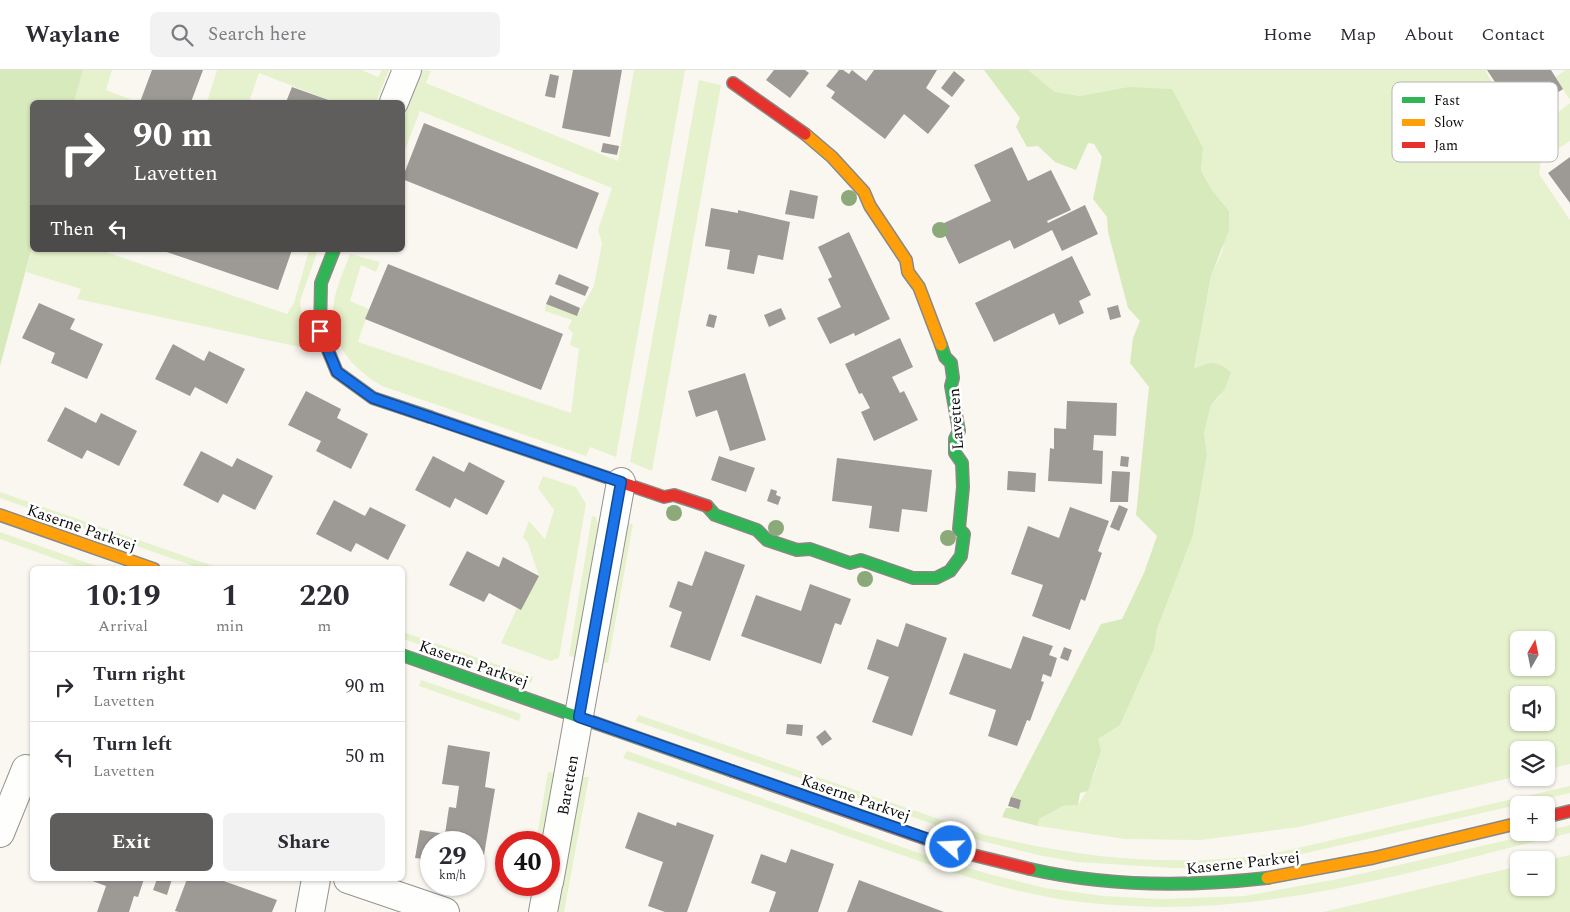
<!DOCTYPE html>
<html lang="en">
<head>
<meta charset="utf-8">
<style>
	body { margin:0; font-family:Spectral,serif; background:#f2f2f3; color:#2b2b33; height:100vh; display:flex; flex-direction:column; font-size:19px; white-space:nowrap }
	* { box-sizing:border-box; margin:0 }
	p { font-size:16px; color:#7c7c81 }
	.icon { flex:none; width:28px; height:28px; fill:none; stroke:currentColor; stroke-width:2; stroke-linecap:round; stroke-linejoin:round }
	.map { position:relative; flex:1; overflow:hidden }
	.drawer { position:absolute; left:30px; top:496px; width:375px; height:315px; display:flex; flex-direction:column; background:#fff; border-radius:8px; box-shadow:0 1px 4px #0004 }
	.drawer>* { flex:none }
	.banner { position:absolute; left:30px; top:30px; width:375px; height:152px; border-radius:8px; box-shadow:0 1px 4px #0004; background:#5f5e5c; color:#fff; overflow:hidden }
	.needle { width:32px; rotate:9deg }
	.fabs { position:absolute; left:1510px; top:561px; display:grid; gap:10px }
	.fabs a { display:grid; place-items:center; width:45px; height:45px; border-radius:8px; background:#fff; box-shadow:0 1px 4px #0004; font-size:25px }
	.speed { position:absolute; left:420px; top:761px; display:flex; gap:10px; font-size:25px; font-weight:700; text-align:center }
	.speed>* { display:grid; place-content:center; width:65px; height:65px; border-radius:50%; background:#fff; box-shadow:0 1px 4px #0004; line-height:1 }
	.speed small { font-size:12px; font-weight:400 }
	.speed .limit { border:8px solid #d22; background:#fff; color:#111 }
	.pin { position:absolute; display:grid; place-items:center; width:42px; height:42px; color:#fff; margin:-21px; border-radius:10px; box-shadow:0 2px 8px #0006 }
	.me { position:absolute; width:55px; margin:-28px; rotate:289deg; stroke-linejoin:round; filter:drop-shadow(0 0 4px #0008) }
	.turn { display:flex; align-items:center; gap:18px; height:105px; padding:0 20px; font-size:22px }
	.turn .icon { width:65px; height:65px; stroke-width:2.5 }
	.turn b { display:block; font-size:35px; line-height:42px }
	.then { display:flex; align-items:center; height:48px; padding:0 20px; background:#0003; gap:10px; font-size:19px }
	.eta { display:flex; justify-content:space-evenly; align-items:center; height:85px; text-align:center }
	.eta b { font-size:30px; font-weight:700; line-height:35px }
	.button { display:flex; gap:10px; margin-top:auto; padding:10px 20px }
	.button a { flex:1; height:58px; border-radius:8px; background:#5f5e5c; color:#fff; font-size:20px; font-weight:700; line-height:58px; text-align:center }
	.button a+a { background:#f2f2f3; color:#2b2b33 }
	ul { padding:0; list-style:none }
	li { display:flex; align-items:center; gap:15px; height:70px; padding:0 20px; border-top:1px solid #e1e1e2 }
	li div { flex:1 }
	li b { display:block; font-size:19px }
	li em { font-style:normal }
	header { display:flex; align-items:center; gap:30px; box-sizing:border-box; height:70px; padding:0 25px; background:#fff; border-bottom:1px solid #e1e1e2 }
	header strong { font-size:24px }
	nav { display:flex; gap:28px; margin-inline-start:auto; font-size:18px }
	.search { width:350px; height:45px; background:#f2f2f3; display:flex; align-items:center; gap:12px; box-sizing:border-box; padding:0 18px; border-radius:8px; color:#7c7c81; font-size:19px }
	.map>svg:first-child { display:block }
	.green { fill:#e6f2cd; fill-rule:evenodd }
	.forest { fill:#d7eabb }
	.building { fill:#9d9a96 }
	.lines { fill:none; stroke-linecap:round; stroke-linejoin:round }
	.street-casing { stroke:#93928f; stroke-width:30 }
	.fast-casing { stroke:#8a8885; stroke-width:14 }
	.slow-casing { stroke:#8a8885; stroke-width:14 }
	.jam-casing { stroke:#8a8885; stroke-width:14 }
	.street { stroke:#fefefd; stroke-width:28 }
	.fast { stroke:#30b455; stroke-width:11 }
	.slow { stroke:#ff9f0a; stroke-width:11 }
	.jam { stroke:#e5322d; stroke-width:11 }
	.tree { fill:#8ba979 }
	.route-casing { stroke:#114b97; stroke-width:12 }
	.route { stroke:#1a73e8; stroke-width:9 }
	.labels { text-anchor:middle; stroke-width:5; stroke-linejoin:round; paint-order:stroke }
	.street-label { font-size:16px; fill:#0c0c0c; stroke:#fff }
	.key { fill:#fff; stroke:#b6b6b6; stroke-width:1 }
	.key-label { font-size:14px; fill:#0c0c0c }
</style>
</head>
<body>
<header>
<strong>Waylane</strong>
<div class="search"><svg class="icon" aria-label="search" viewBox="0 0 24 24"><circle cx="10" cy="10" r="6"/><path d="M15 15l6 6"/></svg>Search here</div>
<nav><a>Home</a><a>Map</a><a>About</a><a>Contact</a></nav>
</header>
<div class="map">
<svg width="1570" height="842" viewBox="0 0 1570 842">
	<rect width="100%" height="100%" fill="#faf7f0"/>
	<!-- green -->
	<path class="green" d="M 83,0 L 112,0 L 106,20 L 138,32 L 74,32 Z
		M 217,0 L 362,0 L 378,7 L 382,0 L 389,0 L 376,32 L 334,32 L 259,3 L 249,32 L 207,32 Z
		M 422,0 L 431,1 L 426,13 L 618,91 L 634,0 L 685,0 L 616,387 L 590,377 L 586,386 L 382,316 C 356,301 331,276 333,243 C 333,223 343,203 350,184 L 380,192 L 376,202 L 361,195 L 350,231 L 369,239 L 358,272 L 571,343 L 579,279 L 570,275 L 573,263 L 568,258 L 572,250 L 545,241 L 546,234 L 577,246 L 594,216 L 602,173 L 598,160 L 612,118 L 420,41 L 403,85 L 403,51 Z
		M 1028,0 L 1485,0 L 1512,47 L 1545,52 L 1570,33 L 1570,71 L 1541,90 L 1539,104 L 1570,150 L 1570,694 L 1546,700 L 1546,680 L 1519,680 L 1519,706 L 1299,757 L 1201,770 L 1125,769 L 1038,756 L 1039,749 L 1063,736 L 1078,735 C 1090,717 1103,691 1098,669 L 1120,655 L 1154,579 L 1157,559 L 1193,465 L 1207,384 L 1204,363 L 1211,335 L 1221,325 L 1194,300 L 1211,206 L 1222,182 L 1229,141 L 1212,120 L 1201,101 L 1203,78 L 1128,17 L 1080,26 L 1055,22 ZM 1519,570 L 1546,570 L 1546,598 L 1519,598 ZM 1519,625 L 1546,625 L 1546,652 L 1519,652 Z
		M 1566,0 L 1570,0 L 1570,30 L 1555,7 Z
		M 699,10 L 721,15 L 652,401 L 630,392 Z
		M 32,177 L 32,180 L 100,180 L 287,244 L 294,233 L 309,180 L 318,180 L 300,231 L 304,262 L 309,279 L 77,229 L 81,219 L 26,202 Z
		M 543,406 L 576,417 L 586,434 L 559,588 L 551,591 L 501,573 L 517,538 L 521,539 L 539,506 L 528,473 L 523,467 L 529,451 L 545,469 L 554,440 L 538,418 Z
		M 0,422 L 222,499 L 202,499 L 0,428 Z
		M 592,446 L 596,447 L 598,456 L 575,587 L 569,586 Z
		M 627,453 L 633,454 L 608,593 L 601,592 Z
		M 0,462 L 105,499 L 84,499 L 0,469 Z
		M 403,562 L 533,607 L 531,613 L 403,569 Z
		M 421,610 L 521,644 L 519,651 L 419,616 Z
		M 639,645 L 985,765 C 1083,788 1166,797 1267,785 L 1570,716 L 1570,723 L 1267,792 L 1219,797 L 1174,798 L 1077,792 L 1038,785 L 982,771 L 635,651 Z
		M 627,681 L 922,784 L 989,804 L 1045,818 L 1104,826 L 1160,829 L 1244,826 L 1338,809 L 1538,763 L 1546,762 L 1546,761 L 1570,755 L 1570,763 C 1436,795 1299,838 1160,837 C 1124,836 1084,834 1048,827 C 977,814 909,787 841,764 C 769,738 696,713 623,688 Z
		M 548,702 L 555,703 L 543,772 L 536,772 Z
		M 581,707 L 589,707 L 564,842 L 558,842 Z
		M 1570,785 L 1570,842 L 1323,842 L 1519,796 L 1519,818 L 1546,818 L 1546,790 Z"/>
	<!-- forest -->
	<path class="forest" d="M 0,0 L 83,0 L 74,32 L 32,32 L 32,177 L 0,296 Z
		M 984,0 L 1028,0 L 1055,22 L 1080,26 L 1128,17 L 1172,19 L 1203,78 L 1201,101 L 1212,120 L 1229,141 L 1229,160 L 1211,206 L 1194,299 C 1212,291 1215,290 1231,302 L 1225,319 L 1211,335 L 1204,363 L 1207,384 L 1193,465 L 1157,559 L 1154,579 L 1120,655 L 1098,669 L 1101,681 L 1088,721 L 1080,723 L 1078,735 L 1063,736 L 1039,749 L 1038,756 L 1002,747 L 1006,738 L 1019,738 L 1021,730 L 1011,727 L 1101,554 L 1122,549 L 1144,503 L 1157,466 L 1136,445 L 1149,317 L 1130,293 L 1133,268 L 1140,251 L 1128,238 L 1108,162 L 1107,147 L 1093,129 L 1102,87 L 1094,74 L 1088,73 L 1076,100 L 1055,92 L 1038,76 L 1027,77 L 1016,57 L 1020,48 Z"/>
	<!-- building -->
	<path class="building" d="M 152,0 L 203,0 L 191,32 L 140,32 Z
		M 573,0 L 622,0 L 610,67 L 562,58 Z
		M 774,0 L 805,0 L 809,3 L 790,28 L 766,10 Z
		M 839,0 L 843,0 L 849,4 L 852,0 L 866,11 L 874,0 L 937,0 L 926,18 L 950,36 L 928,64 L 904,44 L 885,69 L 831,28 L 835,22 L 826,16 Z
		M 1487,0 L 1551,0 L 1563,19 L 1519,48 Z
		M 954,1 L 965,10 L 952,27 L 941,18 Z
		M 550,4 L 559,6 L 555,28 L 545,26 Z
		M 292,17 L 334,32 L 286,32 Z
		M 424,53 L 599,123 L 577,179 L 402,109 Z
		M 603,73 L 619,76 L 617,85 L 601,82 Z
		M 1012,77 L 1028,111 L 1051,100 L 1071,140 L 1047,151 L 1048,153 L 1085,135 L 1098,164 L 1062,181 L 1052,160 L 1014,179 L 1010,170 L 959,194 L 940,155 L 991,131 L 974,95 Z
		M 1570,87 L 1570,133 L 1548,103 Z
		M 790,120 L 818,126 L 814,149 L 785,144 Z
		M 711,138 L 738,143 L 738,140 L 790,152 L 783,190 L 758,185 L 754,204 L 727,199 L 730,180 L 705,176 Z
		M 849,162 L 890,249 L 855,266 L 854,263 L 830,274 L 817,248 L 841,237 L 828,209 L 832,207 L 818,177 Z
		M 161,180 L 292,180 L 278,220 Z
		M 1072,186 L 1091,225 L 1079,231 L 1084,243 L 1059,255 L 1054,243 L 994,272 L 975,233 Z
		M 388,194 L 563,264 L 541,320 L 365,249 Z
		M 559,204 L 589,217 L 585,226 L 555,214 Z
		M 550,225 L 580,238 L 577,246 L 546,234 Z
		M 39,233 L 75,249 L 70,259 L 103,274 L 87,309 L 51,293 L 55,283 L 22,268 Z
		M 1118,235 L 1121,247 L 1110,250 L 1107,238 Z
		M 781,238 L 786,249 L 769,257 L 764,245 Z
		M 709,244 L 717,246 L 714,258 L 706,256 Z
		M 900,268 L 913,297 L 892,307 L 900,323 L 904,321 L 918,350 L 874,371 L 861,342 L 870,338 L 862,323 L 859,324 L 845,294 Z
		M 173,274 L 204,291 L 209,281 L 245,299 L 227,334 L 195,317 L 190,326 L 155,309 Z
		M 745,303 L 766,370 L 730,381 L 717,340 L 696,347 L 688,321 Z
		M 306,321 L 341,339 L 337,348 L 368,364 L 351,399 L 316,381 L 321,371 L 288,355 Z
		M 1067,331 L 1117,333 L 1116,366 L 1094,365 L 1093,380 L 1103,381 L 1102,414 L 1048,411 L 1050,378 L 1054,379 L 1054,358 L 1066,359 Z
		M 65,337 L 96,353 L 101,343 L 137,361 L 119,396 L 87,380 L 82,389 L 47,371 Z
		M 201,381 L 232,397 L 237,388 L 273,406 L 255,440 L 223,424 L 218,433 L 183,415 Z
		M 433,386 L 464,402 L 469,392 L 505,411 L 487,445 L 455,428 L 450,438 L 415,420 Z
		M 719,386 L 755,398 L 746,422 L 711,410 Z
		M 1121,386 L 1129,387 L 1128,397 L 1120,396 Z
		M 837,388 L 932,400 L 927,442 L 902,439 L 899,462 L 869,458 L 872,436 L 832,431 Z
		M 1008,401 L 1036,403 L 1035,422 L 1007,420 Z
		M 1112,401 L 1130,402 L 1128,432 L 1110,432 Z
		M 771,419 L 777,421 L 776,425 L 781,427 L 778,435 L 767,431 Z
		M 334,430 L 365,446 L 370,437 L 406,455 L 388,490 L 356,473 L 351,482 L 316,464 Z
		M 1119,435 L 1128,439 L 1119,461 L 1110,457 Z
		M 1070,437 L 1109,451 L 1098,481 L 1102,483 L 1085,531 L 1081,529 L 1070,560 L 1032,546 L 1043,515 L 1011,504 L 1028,456 L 1059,468 Z
		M 467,481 L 499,497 L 503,487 L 539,506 L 521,540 L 489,523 L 484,532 L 449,515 Z
		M 705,481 L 745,495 L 710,591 L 670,577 L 682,542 L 669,537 L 678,511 L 692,516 Z
		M 810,514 L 851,529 L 841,555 L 835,553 L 821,594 L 741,566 L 756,525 L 801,541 Z
		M 906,553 L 947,568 L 912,666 L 872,652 L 889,607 L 867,599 L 877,569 L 898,577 Z
		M 1023,566 L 1053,576 L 1049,585 L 1057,588 L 1051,607 L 1043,604 L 1041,611 L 1044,612 L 1030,651 L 1027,650 L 1017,676 L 988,666 L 996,640 L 949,624 L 964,583 L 1011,599 Z
		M 1064,577 L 1072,580 L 1068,591 L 1060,588 Z
		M 787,654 L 803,655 L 802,666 L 786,664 Z
		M 825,660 L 832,669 L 822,676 L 816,667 Z
		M 448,675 L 490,682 L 485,717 L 495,719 L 484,785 L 474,784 L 474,772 L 431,772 L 431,790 L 415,788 L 420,760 L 445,764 L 449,737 L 456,738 L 459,716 L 442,714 Z
		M 1011,727 L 1021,730 L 1019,739 L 1008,736 Z
		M 638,742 L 676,756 L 677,752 L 714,765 L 687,842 L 665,842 L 648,836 L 663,792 L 625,778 Z
		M 791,779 L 834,794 L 818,842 L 769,842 L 776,822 L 751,813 L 761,784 L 786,793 Z
		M 87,809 L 144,809 L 138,827 L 134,826 L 129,842 L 97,842 L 106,816 Z
		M 157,809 L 172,809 L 167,825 L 153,820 Z
		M 187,809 L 218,809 L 277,830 L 272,842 L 179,842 L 175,841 Z
		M 859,810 L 944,842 L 847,842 Z"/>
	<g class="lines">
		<defs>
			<path id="street" d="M 394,32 L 407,0
				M 0,763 L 26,699 L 32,701
				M 348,809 L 445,842
				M 549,812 L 621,412
				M 310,842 L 316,809
				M 543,842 L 548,815"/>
			<path id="fast" d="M 334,180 L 321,213 L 320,261 L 337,302 L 373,328 L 430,347
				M 707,436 L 715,445 L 757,460 L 767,470 L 797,480 L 810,479 L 850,493 L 861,490 L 913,508 L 936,508 L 950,501 L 961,486 L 964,464 L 959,459 L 963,417 L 962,393 L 955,383 L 955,369 L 959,361 L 951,316 L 953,308 L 951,293 L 945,287 L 941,275
				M 402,585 L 732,701
				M 1030,799 C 1109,817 1187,817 1267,808"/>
			<path id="slow" d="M 805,64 L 832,87 L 864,122 L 870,136 L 906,190 L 908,202 L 919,217 L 941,275
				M 0,445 L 154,499
				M 1267,808 L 1373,788 L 1519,753"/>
			<path id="jam" d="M 733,13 L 805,64
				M 430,347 L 664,427 L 674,425 L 707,436
				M 732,701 L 969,784 L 1030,799
				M 1546,747 L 1570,741"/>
		</defs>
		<!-- street casing -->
		<use href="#street" class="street-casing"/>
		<!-- fast casing -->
		<use href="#fast" class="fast-casing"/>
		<!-- slow casing -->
		<use href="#slow" class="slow-casing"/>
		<!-- jam casing -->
		<use href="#jam" class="jam-casing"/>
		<!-- street -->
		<use href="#street" class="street"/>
		<!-- fast -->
		<use href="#fast" class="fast"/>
		<!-- slow -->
		<use href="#slow" class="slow"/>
		<!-- jam -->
		<use href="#jam" class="jam"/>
	</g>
	<!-- trees -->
	<g class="tree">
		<circle cx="849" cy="128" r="8"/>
		<circle cx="940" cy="160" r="8"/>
		<circle cx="674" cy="443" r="8"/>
		<circle cx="776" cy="458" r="8"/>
		<circle cx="948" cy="468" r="8"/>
		<circle cx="865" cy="509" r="8"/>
	</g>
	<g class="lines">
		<defs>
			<path id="route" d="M 320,261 L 337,302 L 373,328 L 621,412 L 579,647 L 951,777"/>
		</defs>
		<!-- route casing -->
		<use href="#route" class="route-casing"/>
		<!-- route -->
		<use href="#route" class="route"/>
	</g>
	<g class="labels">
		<!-- street labels -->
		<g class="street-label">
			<text transform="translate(955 349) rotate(-94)" y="6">Lavetten</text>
			<text transform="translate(82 457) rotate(19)" y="6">Kaserne Parkvej</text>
			<text transform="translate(474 593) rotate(19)" y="6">Kaserne Parkvej</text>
			<text transform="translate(567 715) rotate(-80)" y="6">Baretten</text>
			<text transform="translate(856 727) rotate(19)" y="6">Kaserne Parkvej</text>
			<text transform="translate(1243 792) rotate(-6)" y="6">Kaserne Parkvej</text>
		</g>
	</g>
	<!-- legend -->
	<rect x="1392" y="12" width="166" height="80" rx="8" class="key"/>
	<rect x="1402" y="27" width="23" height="6" fill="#30b455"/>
	<rect x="1402" y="49" width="23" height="7" fill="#ff9f0a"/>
	<rect x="1402" y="72" width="23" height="6" fill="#e5322d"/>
	<g class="key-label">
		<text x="1434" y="35">Fast</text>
		<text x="1434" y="57">Slow</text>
		<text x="1434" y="80">Jam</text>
	</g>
</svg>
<div class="fabs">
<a><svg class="needle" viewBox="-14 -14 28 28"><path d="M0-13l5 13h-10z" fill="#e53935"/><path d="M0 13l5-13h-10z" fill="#7c7c81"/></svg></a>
<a><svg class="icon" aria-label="sound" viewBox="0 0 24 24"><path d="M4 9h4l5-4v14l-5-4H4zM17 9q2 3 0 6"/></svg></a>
<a><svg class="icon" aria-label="layers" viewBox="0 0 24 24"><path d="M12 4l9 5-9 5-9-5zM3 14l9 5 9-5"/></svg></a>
<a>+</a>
<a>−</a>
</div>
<div class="speed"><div>29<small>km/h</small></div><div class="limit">40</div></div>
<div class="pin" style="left:320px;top:261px;background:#d93025"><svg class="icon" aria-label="arrive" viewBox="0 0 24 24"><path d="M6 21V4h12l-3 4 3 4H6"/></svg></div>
<svg class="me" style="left:951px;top:777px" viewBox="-20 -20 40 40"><circle r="17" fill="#1a73e8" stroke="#fff" stroke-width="3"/><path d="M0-11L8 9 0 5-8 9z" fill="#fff"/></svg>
<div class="banner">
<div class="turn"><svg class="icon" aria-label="right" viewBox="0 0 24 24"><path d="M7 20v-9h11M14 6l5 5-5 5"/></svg><div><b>90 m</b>Lavetten</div></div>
<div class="then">Then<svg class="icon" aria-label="left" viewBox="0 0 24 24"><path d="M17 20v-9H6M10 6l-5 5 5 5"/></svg></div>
</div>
<section class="drawer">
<div class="eta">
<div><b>10:19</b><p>Arrival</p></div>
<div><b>1</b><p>min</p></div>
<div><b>220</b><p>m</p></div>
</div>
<ul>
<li><svg class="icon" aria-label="right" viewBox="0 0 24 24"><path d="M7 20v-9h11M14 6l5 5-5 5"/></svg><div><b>Turn right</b><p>Lavetten</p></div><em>90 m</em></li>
<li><svg class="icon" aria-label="left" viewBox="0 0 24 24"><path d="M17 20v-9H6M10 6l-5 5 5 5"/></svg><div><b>Turn left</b><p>Lavetten</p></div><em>50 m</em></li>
</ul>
<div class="button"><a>Exit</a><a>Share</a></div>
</section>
</div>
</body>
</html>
